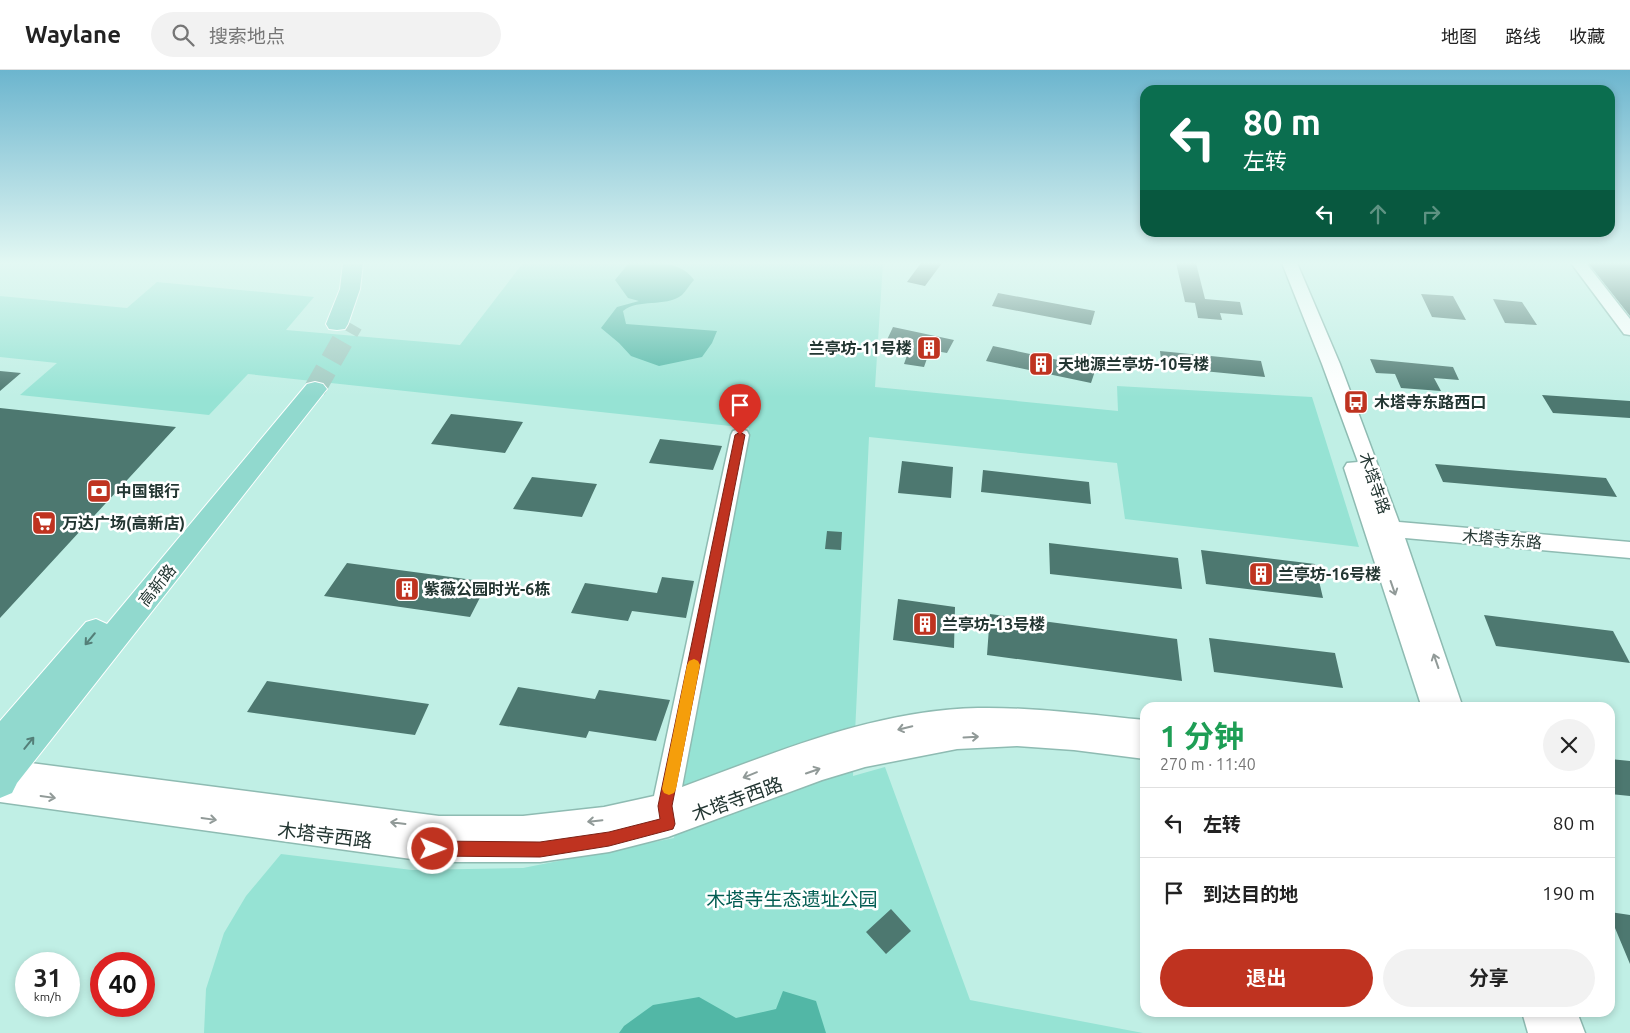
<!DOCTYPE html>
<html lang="zh">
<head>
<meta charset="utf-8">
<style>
	body { margin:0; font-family:Ubuntu,"Noto Sans SC",sans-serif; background:#f2f2f2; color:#222; height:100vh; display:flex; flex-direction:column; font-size:19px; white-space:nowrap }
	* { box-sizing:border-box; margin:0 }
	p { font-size:16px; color:#767676 }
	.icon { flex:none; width:28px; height:28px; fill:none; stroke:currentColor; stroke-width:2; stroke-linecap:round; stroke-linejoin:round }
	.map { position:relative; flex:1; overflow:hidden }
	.details { position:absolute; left:1140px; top:632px; width:475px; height:315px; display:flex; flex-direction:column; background:#fff; border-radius:15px; box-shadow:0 2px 8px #0003 }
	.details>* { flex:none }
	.hud { position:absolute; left:1140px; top:15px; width:475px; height:152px; border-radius:15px; box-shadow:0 2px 8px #0003; background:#0b6e4f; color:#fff; overflow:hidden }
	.speed { position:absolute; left:15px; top:882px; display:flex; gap:10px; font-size:25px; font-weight:700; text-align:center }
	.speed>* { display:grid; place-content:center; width:65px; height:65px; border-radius:50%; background:#fff; box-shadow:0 2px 8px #0003; line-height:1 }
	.speed small { font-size:12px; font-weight:400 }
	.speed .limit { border:8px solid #d22; background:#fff; color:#111 }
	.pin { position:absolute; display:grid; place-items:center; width:42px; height:42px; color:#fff; margin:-51px -21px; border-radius:50% 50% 50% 0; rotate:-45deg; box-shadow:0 0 5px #0007 }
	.pin .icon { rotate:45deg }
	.me { position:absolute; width:55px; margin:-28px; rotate:91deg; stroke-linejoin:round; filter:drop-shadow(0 0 4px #0008) }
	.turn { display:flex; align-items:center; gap:18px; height:105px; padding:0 20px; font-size:22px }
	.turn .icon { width:65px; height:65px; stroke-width:2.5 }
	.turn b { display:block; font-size:35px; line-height:42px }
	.lanes { display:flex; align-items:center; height:48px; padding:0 20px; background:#0003; justify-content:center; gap:25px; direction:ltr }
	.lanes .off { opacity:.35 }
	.round { display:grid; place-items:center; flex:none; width:52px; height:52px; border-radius:26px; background:#f2f2f2 }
	.head { display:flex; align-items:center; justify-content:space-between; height:85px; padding:0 20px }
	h1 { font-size:30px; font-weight:700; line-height:38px; color:#1e9e55 }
	.action { display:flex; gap:10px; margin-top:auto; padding:10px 20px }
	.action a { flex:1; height:58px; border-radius:30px; background:#bf3320; color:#fff; font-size:20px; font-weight:700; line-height:58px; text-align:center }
	.action a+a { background:#f2f2f2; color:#222 }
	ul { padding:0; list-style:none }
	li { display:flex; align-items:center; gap:15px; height:70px; padding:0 20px; border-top:1px solid #e0e0e0 }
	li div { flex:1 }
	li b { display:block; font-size:19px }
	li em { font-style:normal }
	header { display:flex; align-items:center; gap:30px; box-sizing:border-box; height:70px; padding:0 25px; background:#fff; border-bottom:1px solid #e0e0e0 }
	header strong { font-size:24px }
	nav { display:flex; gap:28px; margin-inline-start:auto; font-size:18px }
	.search { width:350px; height:45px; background:#f2f2f2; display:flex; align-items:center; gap:12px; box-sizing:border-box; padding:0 18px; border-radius:28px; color:#767676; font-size:19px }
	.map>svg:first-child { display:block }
	.green { fill:#96e3d4 }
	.water { fill:#52b7a6 }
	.building { fill:#4d7870 }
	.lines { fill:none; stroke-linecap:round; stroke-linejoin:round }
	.major-tunnel { stroke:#a1cac1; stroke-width:22; stroke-dasharray:22 11; stroke-linecap:butt }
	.minor-casing { stroke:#8ebbb2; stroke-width:3 }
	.major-casing { stroke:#fff; stroke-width:2 }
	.minor { fill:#fff; fill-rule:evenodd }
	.major { fill:#91d9ce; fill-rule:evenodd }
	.oneway { stroke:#919a98 }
	.oneway2 { stroke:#547f78 }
	.route { fill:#bf3320; stroke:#7c2115 }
	.slow { fill:#f59e0b }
	.labels { text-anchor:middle; stroke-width:5; stroke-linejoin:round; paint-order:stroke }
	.poi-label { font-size:16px; font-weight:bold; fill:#233632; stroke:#fff; text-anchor:start }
	.street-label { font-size:16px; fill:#233632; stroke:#fff }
	.near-street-label { font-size:19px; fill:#233632; stroke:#fff }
	.near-park-label { font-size:19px; fill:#025d52; stroke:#fff }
</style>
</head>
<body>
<header>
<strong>Waylane</strong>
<div class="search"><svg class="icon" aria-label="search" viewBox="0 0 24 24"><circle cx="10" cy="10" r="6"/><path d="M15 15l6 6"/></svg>搜索地点</div>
<nav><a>地图</a><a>路线</a><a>收藏</a></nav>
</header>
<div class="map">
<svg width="1630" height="963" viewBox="0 0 1630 963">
	<rect width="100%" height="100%" fill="#c0efe5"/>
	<!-- green -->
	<path class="green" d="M 523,193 L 883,193 L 875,317 L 1118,341 L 1117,316 L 1312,327 L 1359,477 L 1125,449 L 1117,393 L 869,367 L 853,706 L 885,697 L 970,930 L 1143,963 L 204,963 L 206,919 L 224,863 L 246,826 L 281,784 L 412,800 L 523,798 L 674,768 L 749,358 L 248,304 L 209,345 L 20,325 L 57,293 L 0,287 L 0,226 L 127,238 L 157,212 L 314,227 L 286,260 L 460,275 Z"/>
	<!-- water -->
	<path class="water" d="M 629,193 C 651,193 680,189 694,210 C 690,214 686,221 682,225 C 664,238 639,228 623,241 L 626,254 L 717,261 L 712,273 L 702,287 L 659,296 L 631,286 L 619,273 L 601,258 L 617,237 L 639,231 L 628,228 L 615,210 Z
		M 783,921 L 816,931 L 826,963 L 619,963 L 624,956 L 653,935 L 699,927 L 736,948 L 776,939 Z"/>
	<!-- building -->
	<path class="building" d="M 921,193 L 942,193 L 925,216 L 907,212 Z
		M 1176,193 L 1196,193 L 1205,229 L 1240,232 L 1243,245 L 1220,243 L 1222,250 L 1198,248 L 1195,233 L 1185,232 Z
		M 1588,193 L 1630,193 L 1630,246 Z
		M 998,223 L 1095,241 L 1091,255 L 992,236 Z
		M 1421,224 L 1453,226 L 1466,250 L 1432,247 Z
		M 1493,229 L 1522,232 L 1537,255 L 1505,253 Z
		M 893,257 L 954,270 L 947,283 L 930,280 L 924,297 L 904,294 L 910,277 L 886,272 Z
		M 993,276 L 1096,298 L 1091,313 L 986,291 Z
		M 1160,281 L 1261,291 L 1265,307 L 1162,297 Z
		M 1370,289 L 1453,297 L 1459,310 L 1434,308 L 1441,321 L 1401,318 L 1395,304 L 1376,303 Z
		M 0,301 L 21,303 L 0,321 Z
		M 1542,325 L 1630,331 L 1630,348 L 1553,343 Z
		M 0,338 L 176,357 L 0,548 Z
		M 451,344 L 523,352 L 505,383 L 431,374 Z
		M 660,369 L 722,376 L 713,400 L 649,393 Z
		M 902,391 L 953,397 L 951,428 L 898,423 Z
		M 1435,394 L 1606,408 L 1617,427 L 1443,412 Z
		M 983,400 L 1089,412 L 1091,434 L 981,422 Z
		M 532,407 L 597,414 L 582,447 L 513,439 Z
		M 827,461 L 842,462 L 841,480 L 825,479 Z
		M 1049,473 L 1178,488 L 1182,519 L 1050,504 Z
		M 1201,480 L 1315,494 L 1323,528 L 1206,514 Z
		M 347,493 L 488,512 L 470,547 L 324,526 Z
		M 662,507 L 694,511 L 686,548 L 632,541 L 628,551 L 571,543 L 585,513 L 657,523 Z
		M 898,529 L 955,537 L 954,578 L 893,570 Z
		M 990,544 L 1177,569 L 1182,611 L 987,585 Z
		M 1484,545 L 1613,561 L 1630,593 L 1496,576 Z
		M 1209,568 L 1335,583 L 1343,618 L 1214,602 Z
		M 267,611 L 429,634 L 415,665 L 247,642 Z
		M 518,617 L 595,629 L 599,620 L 670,630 L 656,671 L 589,661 L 586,668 L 499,655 Z
		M 1610,689 L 1630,691 L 1630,726 L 1610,724 Z
		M 891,839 L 911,861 L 886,884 L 866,862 Z
		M 1610,842 L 1630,845 L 1630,894 L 1610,846 Z"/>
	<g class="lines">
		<!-- major-tunnel -->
		<path class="major-tunnel" d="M 315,319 L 352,254"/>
		<defs>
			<path id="minor" d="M 1282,193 L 1297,193 L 1340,294 L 1399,452 L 1630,472 L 1630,488 L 1405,468 L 1463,638 L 1422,638 L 1344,398 L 1347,393 L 1358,392 L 1322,294 Z
				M 1571,193 L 1586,193 L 1630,249 L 1630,265 L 1624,264 Z
				M 740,359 L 747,361 L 749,365 L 682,717 C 777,682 875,640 978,638 C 1034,637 1090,645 1145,650 L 1145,689 L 1074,680 L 1017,676 L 957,679 L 865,697 L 822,710 L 668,767 L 609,782 L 540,792 L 433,792 L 0,732 L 0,689 L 439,746 L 523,746 L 604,737 L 654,726 L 731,365 L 733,361 Z
				M 1522,942 L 1577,942 L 1585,963 L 1528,963 Z"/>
			<path id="major" d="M 343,193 L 363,193 L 360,219 L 348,254 L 345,259 L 337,260 L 329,259 L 326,254 L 340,219 Z
				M 315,312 L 323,314 L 327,319 L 323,324 L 17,713 L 12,723 L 0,728 L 0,651 L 86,552 L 96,549 L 107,554 L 307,314 Z"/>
		</defs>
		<!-- minor casing -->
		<use href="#minor" class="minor-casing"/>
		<!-- major casing -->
		<use href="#major" class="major-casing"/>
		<!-- minor -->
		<use href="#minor" class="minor"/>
		<!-- major -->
		<use href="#major" class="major"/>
	</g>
	<!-- one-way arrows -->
	<defs><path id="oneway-shaft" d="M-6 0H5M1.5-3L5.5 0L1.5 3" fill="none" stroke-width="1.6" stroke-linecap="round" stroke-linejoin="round" transform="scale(1.25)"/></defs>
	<g class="oneway">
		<use href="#oneway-shaft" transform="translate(1393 518) rotate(71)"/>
		<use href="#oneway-shaft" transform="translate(1436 591) rotate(-109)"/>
		<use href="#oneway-shaft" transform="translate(905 658) rotate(167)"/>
		<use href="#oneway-shaft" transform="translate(971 667) rotate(-3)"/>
		<use href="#oneway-shaft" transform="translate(813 701) rotate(-19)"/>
		<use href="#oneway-shaft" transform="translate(750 705) rotate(158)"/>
		<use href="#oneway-shaft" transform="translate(48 727) rotate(8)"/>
		<use href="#oneway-shaft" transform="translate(209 749) rotate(8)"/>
		<use href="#oneway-shaft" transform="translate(595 751) rotate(174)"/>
		<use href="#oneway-shaft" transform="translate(398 753) rotate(-173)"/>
	</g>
	<g class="oneway2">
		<use href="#oneway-shaft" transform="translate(90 569) rotate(130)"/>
		<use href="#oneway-shaft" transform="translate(29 673) rotate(-51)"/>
	</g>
	<!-- sky -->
	<linearGradient id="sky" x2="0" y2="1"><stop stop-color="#6cb5ce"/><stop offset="0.59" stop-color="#e3f8f3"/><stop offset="1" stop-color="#e3f8f3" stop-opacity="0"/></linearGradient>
	<rect width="1630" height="327" fill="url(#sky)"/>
	<!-- route -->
	<path class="route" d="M 740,362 L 745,365 L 672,736 L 675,754 L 673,759 L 609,776 L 540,787 L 433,786 L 428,784 L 426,779 L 428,774 L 433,771 L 540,772 L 609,762 L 660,749 L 658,736 L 735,365 Z"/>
	<!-- slow -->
	<path class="slow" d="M 694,589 L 698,591 L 700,595 L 676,719 L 674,723 L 669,725 L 664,723 L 662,719 L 687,595 L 689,591 Z"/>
	<!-- icons -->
	<defs>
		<symbol id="building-square" viewBox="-11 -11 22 22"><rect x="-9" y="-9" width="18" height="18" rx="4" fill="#bf3320" stroke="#fff"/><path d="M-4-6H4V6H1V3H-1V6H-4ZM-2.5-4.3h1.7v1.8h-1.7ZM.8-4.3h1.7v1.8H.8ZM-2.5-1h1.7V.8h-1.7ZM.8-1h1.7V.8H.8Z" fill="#fff"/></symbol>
		<symbol id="bus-square" viewBox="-11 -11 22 22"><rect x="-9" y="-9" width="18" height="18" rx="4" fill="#bf3320" stroke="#fff"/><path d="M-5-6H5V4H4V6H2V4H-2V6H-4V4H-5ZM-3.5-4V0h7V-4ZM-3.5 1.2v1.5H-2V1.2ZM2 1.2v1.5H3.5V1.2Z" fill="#fff"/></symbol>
		<symbol id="bank-square" viewBox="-11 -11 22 22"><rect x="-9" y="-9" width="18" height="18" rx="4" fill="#bf3320" stroke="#fff"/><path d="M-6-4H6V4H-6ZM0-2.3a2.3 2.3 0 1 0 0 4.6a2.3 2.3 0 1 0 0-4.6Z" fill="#fff"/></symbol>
		<symbol id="supermarket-square" viewBox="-11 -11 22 22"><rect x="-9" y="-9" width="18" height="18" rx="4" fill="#bf3320" stroke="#fff"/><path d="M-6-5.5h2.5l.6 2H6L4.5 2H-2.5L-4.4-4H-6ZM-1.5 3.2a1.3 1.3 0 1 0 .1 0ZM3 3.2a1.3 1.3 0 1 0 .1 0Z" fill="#fff"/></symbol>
	</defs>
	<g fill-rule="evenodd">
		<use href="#building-square" x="915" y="264" width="28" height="28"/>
		<use href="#building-square" x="1027" y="280" width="28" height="28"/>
		<use href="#bus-square" x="1342" y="318" width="28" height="28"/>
		<use href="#bank-square" x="85" y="407" width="28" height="28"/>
		<use href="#supermarket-square" x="30" y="439" width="28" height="28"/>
		<use href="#building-square" x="1247" y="490" width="28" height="28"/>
		<use href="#building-square" x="393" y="505" width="28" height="28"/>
		<use href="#building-square" x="911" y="540" width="28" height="28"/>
	</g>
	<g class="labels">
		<!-- poi labels -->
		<g class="poi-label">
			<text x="912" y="284" text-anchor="end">兰亭坊-11号楼</text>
			<text x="1058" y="300">天地源兰亭坊-10号楼</text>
			<text x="1374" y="338">木塔寺东路西口</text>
			<text x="116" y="427">中国银行</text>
			<text x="62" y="459">万达广场(高新店)</text>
			<text x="1278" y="510">兰亭坊-16号楼</text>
			<text x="424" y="525">紫薇公园时光-6栋</text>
			<text x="942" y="560">兰亭坊-13号楼</text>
		</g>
		<!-- street labels -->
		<g class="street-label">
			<text transform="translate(1375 413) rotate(71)" y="6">木塔寺路</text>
			<text transform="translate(1502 469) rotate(5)" y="6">木塔寺东路</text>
			<text transform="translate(157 515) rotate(-51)" y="6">高新路</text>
		</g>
		<!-- near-street labels -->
		<g class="near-street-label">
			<text transform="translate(737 729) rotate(-20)" y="7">木塔寺西路</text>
			<text transform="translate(325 765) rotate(7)" y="7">木塔寺西路</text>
		</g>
		<!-- near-park labels -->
		<g class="near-park-label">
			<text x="792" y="836">木塔寺生态遗址公园</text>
		</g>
	</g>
</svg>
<div class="speed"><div>31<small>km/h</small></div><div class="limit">40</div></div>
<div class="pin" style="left:740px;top:365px;background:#d93025"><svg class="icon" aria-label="arrive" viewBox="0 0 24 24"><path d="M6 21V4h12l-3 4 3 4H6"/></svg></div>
<svg class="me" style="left:433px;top:779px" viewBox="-20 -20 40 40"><circle r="17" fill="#bf3320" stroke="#fff" stroke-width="3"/><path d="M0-11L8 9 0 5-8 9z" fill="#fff"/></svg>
<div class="hud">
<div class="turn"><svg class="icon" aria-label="left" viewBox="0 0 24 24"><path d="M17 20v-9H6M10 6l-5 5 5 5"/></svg><div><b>80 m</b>左转</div></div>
<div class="lanes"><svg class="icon" aria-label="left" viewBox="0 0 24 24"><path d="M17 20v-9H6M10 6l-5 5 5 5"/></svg><svg class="icon off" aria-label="ahead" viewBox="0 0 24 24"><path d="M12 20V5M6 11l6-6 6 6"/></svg><svg class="icon off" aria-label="right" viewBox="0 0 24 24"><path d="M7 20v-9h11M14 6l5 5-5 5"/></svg></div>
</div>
<section class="details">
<div class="head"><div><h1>1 分钟</h1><p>270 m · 11:40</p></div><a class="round"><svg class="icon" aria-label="close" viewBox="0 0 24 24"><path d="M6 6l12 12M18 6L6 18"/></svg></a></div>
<ul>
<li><svg class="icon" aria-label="left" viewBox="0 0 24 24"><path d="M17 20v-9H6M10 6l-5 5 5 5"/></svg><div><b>左转</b></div><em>80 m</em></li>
<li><svg class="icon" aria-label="arrive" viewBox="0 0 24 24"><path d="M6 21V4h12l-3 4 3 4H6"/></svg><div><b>到达目的地</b></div><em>190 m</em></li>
</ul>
<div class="action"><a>退出</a><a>分享</a></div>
</section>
</div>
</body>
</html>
